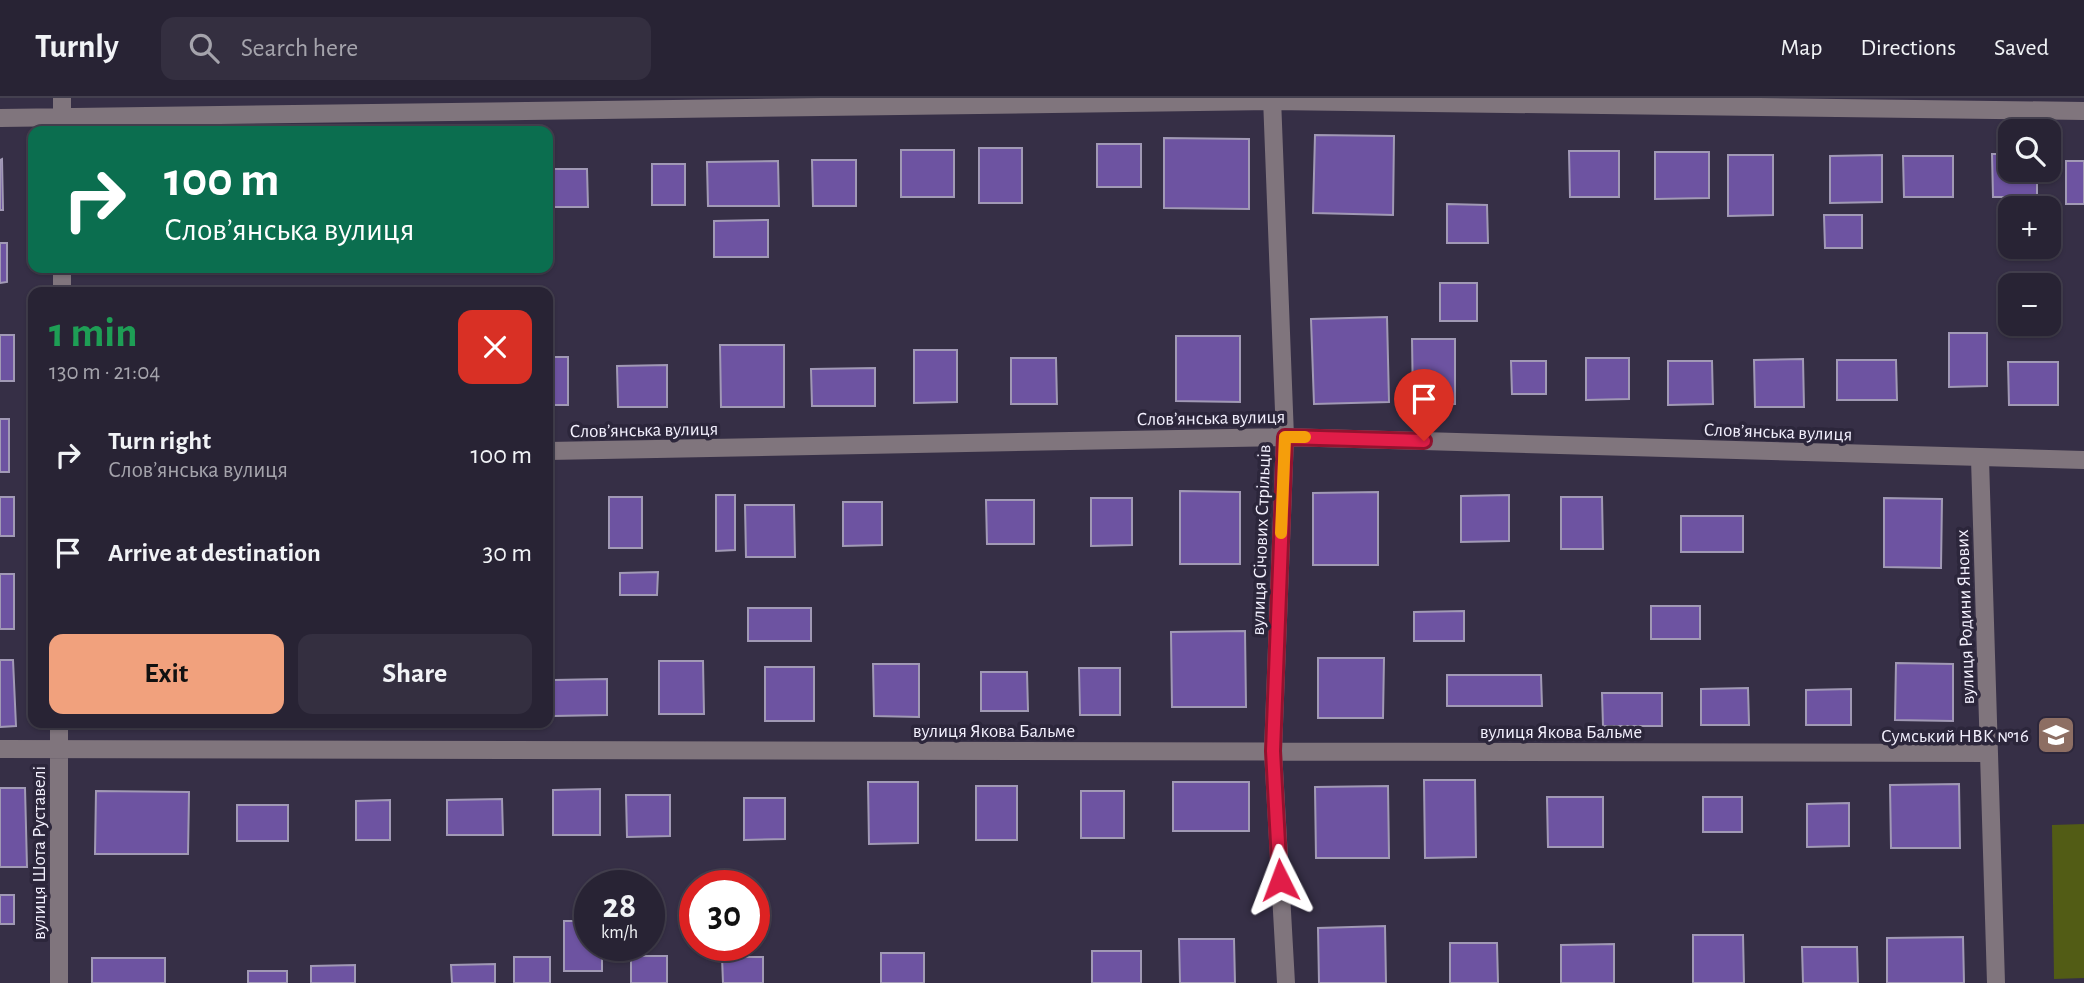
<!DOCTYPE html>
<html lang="en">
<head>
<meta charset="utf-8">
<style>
	body { margin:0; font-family:"Alegreya Sans",sans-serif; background:#342f40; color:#f1f3f6; height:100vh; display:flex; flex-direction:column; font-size:26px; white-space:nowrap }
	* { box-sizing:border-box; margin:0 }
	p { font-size:23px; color:#a5a4ac }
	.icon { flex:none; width:38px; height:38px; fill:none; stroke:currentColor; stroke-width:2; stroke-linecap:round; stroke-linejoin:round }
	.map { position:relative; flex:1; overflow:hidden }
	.sheet { position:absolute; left:28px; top:189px; width:525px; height:441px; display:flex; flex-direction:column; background:#282334; border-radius:14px; box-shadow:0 2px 5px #0004,0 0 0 2px #44404f }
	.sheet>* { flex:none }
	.banner { position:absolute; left:28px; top:28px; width:525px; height:147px; border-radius:14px; box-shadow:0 2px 5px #0004,0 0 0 2px #44404f; background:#0b6e4f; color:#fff; overflow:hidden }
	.fabs { position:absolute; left:1998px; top:21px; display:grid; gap:14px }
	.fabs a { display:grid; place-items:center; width:63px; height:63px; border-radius:14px; background:#282334; box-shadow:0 2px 5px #0004,0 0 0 2px #44404f; font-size:35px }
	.speed { position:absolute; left:574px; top:772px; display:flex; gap:14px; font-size:35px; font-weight:700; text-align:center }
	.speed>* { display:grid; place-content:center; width:91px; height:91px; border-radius:50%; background:#282334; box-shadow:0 2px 5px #0004,0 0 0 2px #44404f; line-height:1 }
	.speed small { font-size:18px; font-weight:400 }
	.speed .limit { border:10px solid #d22; background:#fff; color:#111 }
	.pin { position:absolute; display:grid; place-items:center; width:60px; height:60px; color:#fff; margin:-72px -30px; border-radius:50% 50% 50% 0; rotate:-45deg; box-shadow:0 0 7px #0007 }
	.pin .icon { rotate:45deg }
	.me { position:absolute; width:77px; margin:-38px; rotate:357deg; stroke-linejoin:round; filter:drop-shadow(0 0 5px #0008) }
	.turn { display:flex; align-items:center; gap:24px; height:147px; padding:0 21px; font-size:32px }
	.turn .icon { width:91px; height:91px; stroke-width:2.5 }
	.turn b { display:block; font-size:49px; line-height:60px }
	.round { display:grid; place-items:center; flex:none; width:74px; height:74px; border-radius:14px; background:#342f40 }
	.head { display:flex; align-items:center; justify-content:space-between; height:119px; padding:0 21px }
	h1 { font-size:42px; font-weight:600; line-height:52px; color:#1e9e55 }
	.action { display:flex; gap:14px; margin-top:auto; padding:14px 21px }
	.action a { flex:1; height:80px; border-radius:14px; background:#f1a17d; color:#111; font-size:28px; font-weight:600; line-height:80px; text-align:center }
	.action a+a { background:#342f40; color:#f1f3f6 }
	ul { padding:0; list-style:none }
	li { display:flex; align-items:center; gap:21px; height:98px; padding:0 21px }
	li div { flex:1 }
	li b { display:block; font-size:26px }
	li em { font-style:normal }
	header { display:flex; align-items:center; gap:42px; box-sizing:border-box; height:98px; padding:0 35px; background:#282334; border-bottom:2px solid #44404f }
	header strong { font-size:33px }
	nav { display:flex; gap:38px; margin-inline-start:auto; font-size:24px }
	.search { width:490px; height:63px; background:#342f40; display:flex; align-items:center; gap:18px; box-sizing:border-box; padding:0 24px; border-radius:14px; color:#a5a4ac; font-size:26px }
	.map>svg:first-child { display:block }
	.green { fill:#525c15 }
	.building { fill:#6d53a1; stroke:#a199b5; stroke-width:2 }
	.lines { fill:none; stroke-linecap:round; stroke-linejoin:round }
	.minor { stroke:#80757d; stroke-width:18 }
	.route-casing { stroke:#92132f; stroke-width:18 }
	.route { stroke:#e11d48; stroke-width:12 }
	.slow { stroke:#f59e0b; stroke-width:12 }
	.labels { text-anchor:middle; stroke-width:7; stroke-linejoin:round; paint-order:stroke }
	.street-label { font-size:19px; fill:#f3f0fe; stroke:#2c263b }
	.poi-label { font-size:19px; fill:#f3f0fe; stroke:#2c263b; text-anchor:end }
</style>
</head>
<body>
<header>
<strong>Turnly</strong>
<div class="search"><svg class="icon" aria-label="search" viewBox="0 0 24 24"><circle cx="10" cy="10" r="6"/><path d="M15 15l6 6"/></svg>Search here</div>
<nav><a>Map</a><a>Directions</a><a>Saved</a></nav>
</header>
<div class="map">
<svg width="2084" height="885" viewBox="0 0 2084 885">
	<rect width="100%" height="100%" fill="#362f46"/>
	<!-- green -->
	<path class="green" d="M 2084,726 L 2084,880 L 2054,881 L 2052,727 Z"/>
	<!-- building -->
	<path class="building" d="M 1315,37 L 1394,38 L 1393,117 L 1313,115 Z
		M 1164,40 L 1249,41 L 1249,111 L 1164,110 Z
		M 1097,46 L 1141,46 L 1141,89 L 1097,89 Z
		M 979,50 L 1022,50 L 1022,105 L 979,105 Z
		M 901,52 L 954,52 L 954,99 L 901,99 Z
		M 1569,53 L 1619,53 L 1619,99 L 1570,99 Z
		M 1655,54 L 1709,54 L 1709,100 L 1655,101 Z
		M 1992,56 L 2011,56 L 2011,72 L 2037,72 L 2037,99 L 1993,99 Z
		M 1728,57 L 1773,57 L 1773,117 L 1728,118 Z
		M 1882,57 L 1882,104 L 1830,105 L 1830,58 Z
		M 1903,58 L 1953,58 L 1953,99 L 1904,99 Z
		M 2,61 L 3,112 L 0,112 L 0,62 Z
		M 812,62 L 856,62 L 856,108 L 813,108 Z
		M 778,63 L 779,108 L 708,108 L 707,64 Z
		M 2066,63 L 2084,63 L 2084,106 L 2066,106 Z
		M 652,66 L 685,66 L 685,107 L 652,107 Z
		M 548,71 L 587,71 L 588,109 L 548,109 Z
		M 1447,106 L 1487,107 L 1488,145 L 1447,145 Z
		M 1824,117 L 1862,117 L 1862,150 L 1825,150 Z
		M 768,122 L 768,159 L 714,159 L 714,123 Z
		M 0,145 L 7,145 L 7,184 L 0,185 Z
		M 1440,185 L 1477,185 L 1477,223 L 1440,223 Z
		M 1387,219 L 1389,304 L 1314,306 L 1311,221 Z
		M 1949,235 L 1987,235 L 1987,288 L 1949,289 Z
		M 0,237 L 14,237 L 14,283 L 0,283 Z
		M 1176,238 L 1240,238 L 1240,304 L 1176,303 Z
		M 1412,241 L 1455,241 L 1455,306 L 1413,306 Z
		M 720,247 L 784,247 L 784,309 L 721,309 Z
		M 914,252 L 957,252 L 957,304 L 914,305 Z
		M 548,259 L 568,259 L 568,307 L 548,307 Z
		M 1011,260 L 1056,260 L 1057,306 L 1011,306 Z
		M 1586,260 L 1629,260 L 1629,301 L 1586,302 Z
		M 1803,261 L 1804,309 L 1755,309 L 1754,262 Z
		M 1837,262 L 1896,262 L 1897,302 L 1837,302 Z
		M 1511,263 L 1546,263 L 1546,296 L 1512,296 Z
		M 1668,263 L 1712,263 L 1713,306 L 1668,307 Z
		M 2008,264 L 2058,264 L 2058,307 L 2009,307 Z
		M 667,267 L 667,309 L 618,309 L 617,268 Z
		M 875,270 L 875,308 L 812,308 L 811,271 Z
		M 0,321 L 9,321 L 9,374 L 0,374 Z
		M 1180,393 L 1240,394 L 1240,466 L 1180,466 Z
		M 1378,394 L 1378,467 L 1313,467 L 1313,395 Z
		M 716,397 L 735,397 L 735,452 L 716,453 Z
		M 1509,397 L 1509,443 L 1461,444 L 1461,398 Z
		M 0,399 L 14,399 L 14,438 L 0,438 Z
		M 609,399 L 642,399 L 642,450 L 609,450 Z
		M 1561,399 L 1602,399 L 1603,451 L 1561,451 Z
		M 1091,400 L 1132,400 L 1132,447 L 1091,448 Z
		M 1884,400 L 1942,401 L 1941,470 L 1884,469 Z
		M 986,402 L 1034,402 L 1034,446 L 987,446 Z
		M 843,404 L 882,404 L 882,447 L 843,448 Z
		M 745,407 L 794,407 L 795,459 L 746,459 Z
		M 1681,418 L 1743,418 L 1743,454 L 1681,454 Z
		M 658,474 L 657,497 L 620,497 L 620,475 Z
		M 0,476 L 14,476 L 14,531 L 0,531 Z
		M 1651,508 L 1700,508 L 1700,541 L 1651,541 Z
		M 748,510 L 811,510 L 811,543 L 748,543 Z
		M 1464,513 L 1464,543 L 1414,543 L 1414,514 Z
		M 1245,533 L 1246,609 L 1172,609 L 1171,534 Z
		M 1318,560 L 1384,560 L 1383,620 L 1318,620 Z
		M 0,562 L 13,562 L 16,628 L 0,629 Z
		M 659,563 L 703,563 L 704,616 L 659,616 Z
		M 1896,565 L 1953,566 L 1953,623 L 1895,622 Z
		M 873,566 L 919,566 L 919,619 L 874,618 Z
		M 765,569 L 814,569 L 814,623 L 765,623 Z
		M 1079,570 L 1120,570 L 1120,617 L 1080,617 Z
		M 981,574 L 1027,574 L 1028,613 L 981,613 Z
		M 1447,577 L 1541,577 L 1542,608 L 1447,608 Z
		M 607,581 L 607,617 L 554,618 L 554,582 Z
		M 1748,590 L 1749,627 L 1701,627 L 1701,591 Z
		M 1851,591 L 1851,627 L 1806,627 L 1806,592 Z
		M 1602,595 L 1662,595 L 1662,628 L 1603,628 Z
		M 91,625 L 169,625 L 169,628 L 91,628 Z
		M 1424,682 L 1475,682 L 1476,759 L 1425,760 Z
		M 868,684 L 918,684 L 918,745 L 869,746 Z
		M 1173,684 L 1249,684 L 1249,733 L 1173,733 Z
		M 1959,686 L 1960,750 L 1891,750 L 1890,687 Z
		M 976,688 L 1017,688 L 1017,742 L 976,742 Z
		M 1388,688 L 1389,760 L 1316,760 L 1315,689 Z
		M 0,690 L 25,690 L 27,769 L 0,769 Z
		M 600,691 L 600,737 L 553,737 L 553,692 Z
		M 96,693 L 189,694 L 188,756 L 95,756 Z
		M 1081,693 L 1124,693 L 1124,740 L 1081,740 Z
		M 626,697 L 670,697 L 670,738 L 627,739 Z
		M 1547,699 L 1603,699 L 1603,749 L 1548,749 Z
		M 1703,699 L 1742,699 L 1742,734 L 1703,734 Z
		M 744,700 L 785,700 L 785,741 L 744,742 Z
		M 502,701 L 503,737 L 447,737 L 447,702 Z
		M 390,702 L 390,742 L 356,742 L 356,703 Z
		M 1849,705 L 1849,748 L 1807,749 L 1807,706 Z
		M 237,707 L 288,707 L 288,743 L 237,743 Z
		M 0,797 L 14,797 L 14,826 L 0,826 Z
		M 564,823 L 590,823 L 590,847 L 602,847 L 602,873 L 564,873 Z
		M 1385,828 L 1386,885 L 1319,885 L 1318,830 Z
		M 1693,837 L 1743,837 L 1744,885 L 1693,885 Z
		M 1963,839 L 1964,885 L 1887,885 L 1887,840 Z
		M 1179,841 L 1234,841 L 1235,885 L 1180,885 Z
		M 1450,845 L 1497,845 L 1498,885 L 1450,885 Z
		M 1614,846 L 1614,885 L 1561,885 L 1561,847 Z
		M 1802,849 L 1857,849 L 1858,885 L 1803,885 Z
		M 1092,853 L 1141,853 L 1141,885 L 1092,885 Z
		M 881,855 L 924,855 L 924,885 L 881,885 Z
		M 631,858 L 667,858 L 667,885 L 631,885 Z
		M 514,859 L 550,859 L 550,885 L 514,885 Z
		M 722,859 L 763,859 L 763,885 L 723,885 Z
		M 92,860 L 165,860 L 165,885 L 92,885 Z
		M 495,866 L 495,885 L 452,885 L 451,867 Z
		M 355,867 L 355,885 L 311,885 L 311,868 Z
		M 248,873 L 287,873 L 287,885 L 248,885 Z"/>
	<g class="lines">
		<!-- minor -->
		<path class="minor" d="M 62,0 L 62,33
			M 1272,0 L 1285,339 L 1273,653 L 1286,885
			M 0,20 L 1272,3 L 2084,13
			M 62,170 L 62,194
			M 548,353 L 1285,339 L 2084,362
			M 1980,361 L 1996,885
			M 59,625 L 59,885
			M 0,651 L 1989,655"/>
	</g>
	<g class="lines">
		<defs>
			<path id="route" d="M 1280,782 L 1273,653 L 1285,339 L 1424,343"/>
		</defs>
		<!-- route casing -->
		<use href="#route" class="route-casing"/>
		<!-- route -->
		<use href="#route" class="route"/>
		<!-- slow -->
		<path class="slow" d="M 1281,435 L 1285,339 L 1305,339"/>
	</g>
	<!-- icons -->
	<defs>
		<symbol id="school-square" viewBox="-11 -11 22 22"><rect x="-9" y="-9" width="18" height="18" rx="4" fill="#8d6e63" stroke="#2c263b"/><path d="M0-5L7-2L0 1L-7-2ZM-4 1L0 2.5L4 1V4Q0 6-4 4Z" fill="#fff"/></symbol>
	</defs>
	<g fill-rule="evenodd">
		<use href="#school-square" x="2034" y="615" width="44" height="44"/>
	</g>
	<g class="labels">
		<!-- street labels -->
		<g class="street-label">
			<text transform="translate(1211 319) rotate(-1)" y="7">Словʼянська вулиця</text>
			<text transform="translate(644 331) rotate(-1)" y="7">Словʼянська вулиця</text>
			<text transform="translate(1778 333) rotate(2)" y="7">Словʼянська вулиця</text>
			<text transform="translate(1260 442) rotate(-88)" y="7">вулиця Січових Стрільців</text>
			<text transform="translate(1964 519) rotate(-92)" y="7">вулиця Родини Янових</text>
			<text x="994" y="639">вулиця Якова Бальме</text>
			<text x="1561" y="640">вулиця Якова Бальме</text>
			<text transform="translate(38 755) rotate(-90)" y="7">вулиця Шота Руставелі</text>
		</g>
		<!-- poi labels -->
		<g class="poi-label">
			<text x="2029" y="644">Сумський НВК №16</text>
		</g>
	</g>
</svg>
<div class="fabs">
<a><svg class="icon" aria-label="search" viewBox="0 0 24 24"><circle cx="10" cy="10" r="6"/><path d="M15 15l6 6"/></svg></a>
<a>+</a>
<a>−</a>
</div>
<div class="speed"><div>28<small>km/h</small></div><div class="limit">30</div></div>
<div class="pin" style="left:1424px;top:343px;background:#d93025"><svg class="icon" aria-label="arrive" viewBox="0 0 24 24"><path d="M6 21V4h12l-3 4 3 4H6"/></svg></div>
<svg class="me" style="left:1280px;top:782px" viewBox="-20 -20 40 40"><path d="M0-17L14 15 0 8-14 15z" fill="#e11d48" stroke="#fff" stroke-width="4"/></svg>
<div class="banner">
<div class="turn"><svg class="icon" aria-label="right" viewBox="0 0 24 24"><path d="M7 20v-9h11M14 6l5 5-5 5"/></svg><div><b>100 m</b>Словʼянська вулиця</div></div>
</div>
<section class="sheet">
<div class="head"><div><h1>1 min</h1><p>130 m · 21:04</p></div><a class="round" style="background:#d93025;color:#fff"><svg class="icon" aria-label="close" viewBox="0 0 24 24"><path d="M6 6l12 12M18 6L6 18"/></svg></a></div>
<ul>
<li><svg class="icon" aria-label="right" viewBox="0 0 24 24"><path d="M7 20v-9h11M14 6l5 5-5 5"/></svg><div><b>Turn right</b><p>Словʼянська вулиця</p></div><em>100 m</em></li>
<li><svg class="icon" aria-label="arrive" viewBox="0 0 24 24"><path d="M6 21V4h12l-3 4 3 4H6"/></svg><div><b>Arrive at destination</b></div><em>30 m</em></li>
</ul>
<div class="action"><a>Exit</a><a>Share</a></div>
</section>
</div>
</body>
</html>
